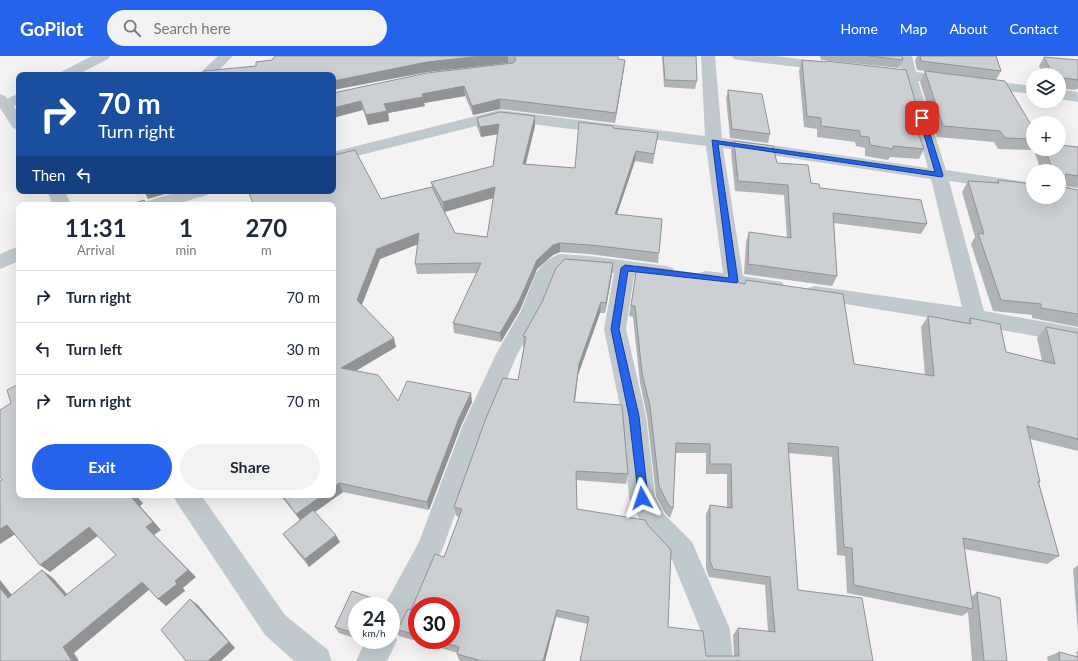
<!DOCTYPE html>
<html lang="en">
<head>
<meta charset="utf-8">
<style>
	body { margin:0; font-family:Lato,sans-serif; background:#f2f2f3; color:#1f2937; height:100vh; display:flex; flex-direction:column; font-size:15px; white-space:nowrap }
	* { box-sizing:border-box; margin:0 }
	p { font-size:13px; color:#747a83 }
	.icon { flex:none; width:22px; height:22px; fill:none; stroke:currentColor; stroke-width:2; stroke-linecap:round; stroke-linejoin:round }
	.map { position:relative; flex:1; overflow:hidden }
	.drawer { position:absolute; left:16px; top:146px; width:320px; height:296px; display:flex; flex-direction:column; background:#fff; border-radius:8px; box-shadow:0 4px 16px #0002 }
	.drawer>* { flex:none }
	.hud { position:absolute; left:16px; top:16px; width:320px; height:122px; border-radius:8px; box-shadow:0 4px 16px #0002; background:#1a4fa0; color:#fff; overflow:hidden }
	.fabs { position:absolute; left:1026px; top:12px; display:grid; gap:8px }
	.fabs a { display:grid; place-items:center; width:40px; height:40px; border-radius:50%; background:#fff; box-shadow:0 4px 16px #0002; font-size:20px }
	.speed { position:absolute; left:348px; top:541px; display:flex; gap:8px; font-size:20px; font-weight:700; text-align:center }
	.speed>* { display:grid; place-content:center; width:52px; height:52px; border-radius:50%; background:#fff; box-shadow:0 4px 16px #0002; line-height:1 }
	.speed small { font-size:10px; font-weight:400 }
	.speed .limit { border:6px solid #d22; background:#fff; color:#111 }
	.pin { position:absolute; display:grid; place-items:center; width:34px; height:34px; color:#fff; margin:-17px; border-radius:8px; box-shadow:0 2px 6px #0006 }
	.me { position:absolute; width:44px; margin:-22px; rotate:355deg; stroke-linejoin:round; filter:drop-shadow(0 0 3px #0008) }
	.turn { display:flex; align-items:center; gap:14px; height:84px; padding:0 16px; font-size:18px }
	.turn .icon { width:52px; height:52px; stroke-width:2.5 }
	.turn b { display:block; font-size:28px; line-height:34px }
	.then { display:flex; align-items:center; height:38px; padding:0 16px; background:#0003; gap:8px; font-size:15px }
	.eta { display:flex; justify-content:space-evenly; align-items:center; height:68px; text-align:center }
	.eta b { font-size:24px; font-weight:700; line-height:28px }
	.cta { display:flex; gap:8px; margin-top:auto; padding:8px 16px }
	.cta a { flex:1; height:46px; border-radius:24px; background:#2563eb; color:#fff; font-size:16px; font-weight:700; line-height:46px; text-align:center }
	.cta a+a { background:#f2f2f3; color:#1f2937 }
	ul { padding:0; list-style:none }
	li { display:flex; align-items:center; gap:12px; height:52px; padding:0 16px; border-top:1px solid #e0e1e3 }
	li div { flex:1 }
	li b { display:block; font-size:15px }
	li em { font-style:normal }
	header { display:flex; align-items:center; gap:24px; box-sizing:border-box; height:56px; padding:0 20px; background:#2563eb; color:#fff }
	header strong { font-size:19px }
	nav { display:flex; gap:22px; margin-inline-start:auto; font-size:14px }
	.search { width:280px; height:36px; background:#f2f2f3; display:flex; align-items:center; gap:10px; box-sizing:border-box; padding:0 14px; border-radius:22px; color:#747a83; font-size:15px }
	.map>svg:first-child { display:block }
	.lines { fill:none; stroke-linecap:round; stroke-linejoin:round }
	.minor { fill:#c0c9cd; fill-rule:evenodd }
	.tertiary { fill:#c0c9cd; fill-rule:evenodd }
	.wall { fill:#b0b3b5; fill-rule:evenodd }
	.shaded-wall { fill:#909294 }
	.building { fill:#cdd0d3; stroke:#909294 }
	.route { fill:#2563eb; stroke:#184099 }
</style>
</head>
<body>
<header>
<strong>GoPilot</strong>
<div class="search"><svg class="icon" aria-label="search" viewBox="0 0 24 24"><circle cx="10" cy="10" r="6"/><path d="M15 15l6 6"/></svg>Search here</div>
<nav><a>Home</a><a>Map</a><a>About</a><a>Contact</a></nav>
</header>
<div class="map">
<svg width="1078" height="605" viewBox="0 0 1078 605">
	<rect width="100%" height="100%" fill="#f4f2f3"/>
	<g class="lines">
		<!-- minor -->
		<path class="minor" d="M 92,0 L 110,0 L 108,3 L 77,19 L 59,19 L 61,16 Z
			M 218,0 L 233,0 L 214,19 L 198,19 Z
			M 701,0 L 715,0 L 722,82 L 928,112 L 903,23 L 874,19 L 872,16 L 874,13 L 879,12 L 901,14 L 898,0 L 912,0 L 916,16 L 1033,30 L 1033,38 L 918,25 L 946,114 L 1033,127 L 1033,137 L 949,125 L 984,255 L 1078,272 L 1078,288 L 975,269 L 808,242 L 805,237 L 808,232 L 815,230 L 962,251 L 931,123 L 723,92 L 743,220 L 782,226 L 785,231 L 782,236 L 775,238 L 706,229 L 699,227 L 696,222 L 699,217 L 706,215 L 723,217 L 706,90 L 500,64 L 333,106 L 333,96 L 500,54 L 705,80 Z
			M 732,0 L 775,0 L 831,7 L 836,8 L 838,11 L 836,14 L 831,15 L 739,4 L 734,3 Z
			M 1059,33 L 1078,36 L 1078,46 L 1059,43 Z
			M 19,37 L 19,48 L 6,54 L 1,52 L 1,46 Z
			M 181,135 L 210,135 L 207,139 L 173,149 L 144,149 L 147,145 Z
			M 19,190 L 19,205 L 0,213 L 0,198 Z
			M 560,198 L 589,200 L 666,210 L 673,212 L 676,217 L 673,222 L 666,224 L 634,220 L 626,273 L 646,360 L 655,440 L 664,458 L 692,486 L 730,573 L 733,605 L 703,605 L 700,573 L 672,504 L 646,476 L 629,442 L 622,360 L 604,273 L 614,217 L 564,212 L 554,222 L 541,256 L 517,299 L 486,371 L 443,492 L 401,577 L 395,580 L 397,584 L 387,605 L 356,605 L 366,584 L 391,584 L 391,550 L 384,550 L 419,486 L 462,371 L 496,298 L 521,255 L 535,219 C 540,210 550,201 560,198 Z"/>
		<!-- tertiary -->
		<path class="tertiary" d="M 0,38 L 5,40 L 19,57 L 19,74 L 13,72 L 0,52 Z
			M 47,135 L 65,135 L 71,149 L 53,149 Z
			M 173,439 L 201,439 L 285,559 L 328,594 L 332,605 L 294,605 L 265,579 L 177,447 Z"/>
	</g>
	<!-- wall -->
	<path class="wall" d="M 275,0 L 618,0 L 618,3 L 624,13 L 615,67 L 500,53 L 473,59 L 465,40 L 424,47 L 425,50 L 388,57 L 389,65 L 368,69 L 363,54 L 333,38 L 511,7 L 508,7 L 428,16 L 256,10 L 272,4 Z
		M 662,0 L 696,0 L 697,25 L 695,33 L 664,31 Z
		M 820,0 L 902,0 L 903,4 L 899,12 L 821,4 Z
		M 917,0 L 996,0 L 1001,15 L 996,24 L 917,14 L 915,5 Z
		M 1044,1 L 1078,4 L 1078,33 L 1076,33 L 1075,34 L 1059,32 L 1059,19 L 1043,19 L 1039,10 Z
		M 802,4 L 825,6 L 826,5 L 922,68 L 918,76 L 924,93 L 919,103 L 890,101 L 888,104 L 865,100 L 865,92 L 856,90 L 855,86 L 817,81 L 817,73 L 804,71 L 799,15 Z
		M 925,15 L 1033,72 L 1033,93 L 1034,93 L 1033,94 L 998,93 L 994,86 L 937,81 L 920,26 Z
		M 728,34 L 770,78 L 768,87 L 730,82 L 726,42 Z
		M 477,62 L 535,70 L 526,108 L 575,112 L 613,72 L 658,77 L 653,108 L 635,105 L 617,158 L 659,197 L 658,207 L 589,198 L 560,196 L 553,199 L 537,213 L 520,254 L 501,286 L 454,277 L 453,267 L 477,217 L 417,218 L 415,208 L 418,188 L 380,203 L 362,249 L 396,291 L 356,315 L 398,345 L 472,346 L 461,370 L 429,454 L 343,436 L 315,456 L 340,486 L 309,511 L 288,485 L 283,478 L 300,464 L 280,439 L 333,439 L 333,149 L 381,143 L 432,131 L 431,126 L 493,110 L 498,78 L 481,81 L 477,71 ZM 494,142 L 487,181 L 455,177 L 445,156 Z
		M 734,85 L 777,107 L 820,132 L 927,168 L 921,178 L 834,167 L 837,220 L 832,230 L 744,218 L 746,186 L 749,176 L 787,182 L 784,139 L 735,135 L 731,95 Z
		M 1078,91 L 1078,132 L 1065,130 L 1064,131 L 1078,134 L 1078,271 L 1032,262 L 1032,259 L 993,255 L 971,188 L 975,181 L 962,136 L 968,125 L 997,126 L 998,124 L 1059,141 L 1059,115 L 1041,115 L 1035,97 L 1038,93 Z
		M 613,207 L 612,218 L 605,257 L 600,257 L 578,319 L 575,346 L 628,418 L 626,428 L 576,424 L 577,453 L 668,571 L 706,600 L 734,600 L 733,579 L 738,572 L 768,576 L 765,529 L 709,521 L 706,513 L 706,458 L 710,449 L 727,452 L 727,418 L 706,418 L 706,397 L 675,397 L 673,453 L 670,462 L 665,457 L 656,440 L 647,360 L 640,327 L 633,261 L 629,260 L 637,210 L 854,308 L 925,319 L 921,271 L 928,260 L 967,267 L 970,262 L 1006,296 L 1042,305 L 1037,282 L 1046,271 L 1078,277 L 1078,395 L 1030,383 L 1040,426 L 1039,427 L 1059,500 L 1047,508 L 964,493 L 971,541 L 977,536 L 1007,605 L 972,605 L 968,556 L 962,560 L 847,537 L 845,500 L 837,499 L 832,401 L 788,397 L 798,534 L 873,605 L 580,605 L 588,568 L 556,561 L 545,605 L 461,605 L 459,604 L 457,598 L 458,597 L 399,580 L 395,573 L 399,571 L 411,554 L 444,501 L 459,461 L 456,460 L 454,451 L 518,324 L 524,291 L 523,291 L 523,280 ZM 417,550 L 451,584 L 417,584 Z
		M 1078,509 L 1078,577 L 1073,513 Z
		M 352,535 L 386,547 L 388,550 L 357,550 L 357,583 L 339,577 L 335,571 Z
		M 1078,595 L 1078,605 L 1048,605 L 1047,601 L 1059,596 L 1077,601 L 1076,596 Z"/>
	<!-- shaded-wall -->
	<path class="shaded-wall" d="M 482,0 L 508,0 L 508,7 L 428,16 L 333,34 L 333,25 L 427,6 Z
		M 625,4 L 624,13 L 615,67 L 616,57 Z
		M 464,30 L 465,40 L 424,47 L 425,50 L 388,57 L 389,65 L 368,69 L 366,59 L 384,48 L 422,38 Z
		M 500,43 L 500,53 L 473,59 L 472,50 Z
		M 361,45 L 363,54 L 333,62 L 333,52 Z
		M 535,60 L 535,70 L 523,118 L 523,108 Z
		M 499,68 L 499,78 L 481,81 L 480,71 Z
		M 636,95 L 635,105 L 614,167 L 615,158 Z
		M 495,131 L 496,141 L 444,156 L 443,146 Z
		M 144,135 L 176,135 L 148,143 Z
		M 419,177 L 421,187 L 380,203 L 360,253 L 357,244 L 377,193 Z
		M 560,187 L 560,196 L 553,199 L 537,213 L 520,254 L 501,286 L 500,277 L 537,204 L 553,189 Z
		M 613,207 L 612,218 L 605,257 L 606,247 Z
		M 601,246 L 600,257 L 578,319 L 573,356 L 579,308 Z
		M 394,282 L 396,291 L 345,321 L 341,312 Z
		M 471,337 L 472,346 L 461,370 L 429,454 L 427,446 L 459,362 Z
		M 339,427 L 343,436 L 301,466 L 296,458 L 323,439 L 333,439 L 333,432 Z
		M 135,439 L 143,447 L 140,450 L 161,474 L 154,479 L 196,521 L 183,532 L 185,535 L 166,550 L 158,543 L 175,525 L 146,471 L 132,442 Z
		M 7,469 L 17,477 L 0,488 L 0,473 Z
		M 89,471 L 99,479 L 50,516 L 40,509 Z
		M 336,479 L 340,486 L 309,511 L 305,503 Z
		M 42,514 L 53,522 L 75,547 L 65,540 Z
		M 0,524 L 20,549 L 8,542 L 0,532 Z
		M 142,526 L 150,533 L 74,597 L 79,605 L 72,605 L 63,591 Z
		M 190,543 L 198,549 L 235,592 L 221,605 L 208,605 Z
		M 557,554 L 556,561 L 545,605 L 543,605 Z"/>
	<!-- building -->
	<path class="building" d="M 275,0 L 482,0 L 427,6 L 333,25 L 333,19 L 203,19 L 204,15 L 256,10 L 256,6 L 272,4 Z
		M 514,0 L 618,0 L 618,3 L 625,4 L 616,57 L 500,43 L 472,50 L 464,30 L 422,38 L 423,41 L 384,48 L 387,55 L 366,59 L 361,45 L 333,52 L 333,37 L 427,17 L 513,7 L 516,4 Z
		M 663,0 L 696,0 L 697,25 L 665,24 Z
		M 869,0 L 902,0 L 903,4 Z
		M 920,0 L 996,0 L 1001,15 L 921,5 Z
		M 1044,1 L 1078,4 L 1078,24 L 1065,22 L 1063,25 L 1059,25 L 1059,19 L 1049,19 L 1049,11 Z
		M 802,4 L 826,6 L 826,5 L 906,14 L 922,68 L 915,67 L 924,93 L 893,90 L 893,93 L 870,89 L 869,81 L 860,80 L 860,75 L 821,70 L 821,62 L 807,60 Z
		M 925,15 L 1005,25 L 1033,72 L 1033,83 L 1005,82 L 1000,75 L 943,70 Z
		M 728,34 L 762,38 L 770,78 L 732,73 Z
		M 500,56 L 535,60 L 523,108 L 575,112 L 579,66 L 613,70 L 613,72 L 658,77 L 654,98 L 636,95 L 615,158 L 662,163 L 659,197 L 590,189 L 560,187 L 553,189 L 537,204 L 519,245 L 500,277 L 453,267 L 481,207 L 415,208 L 419,177 L 377,193 L 357,244 L 394,282 L 341,312 L 378,319 L 398,345 L 407,325 L 471,337 L 459,362 L 427,446 L 339,427 L 333,432 L 333,149 L 254,149 L 248,135 L 333,135 L 333,98 L 334,99 L 355,94 L 381,143 L 432,131 L 455,177 L 487,181 L 495,131 L 443,146 L 431,126 L 493,110 L 499,68 L 480,71 L 477,62 Z
		M 734,85 L 773,90 L 777,107 L 808,109 L 811,127 L 819,128 L 820,132 L 921,144 L 927,168 L 833,157 L 837,220 L 748,208 L 749,176 L 791,182 L 788,129 L 738,125 Z
		M 1059,89 L 1078,91 L 1078,120 L 1066,118 L 1065,129 L 1064,131 L 1078,134 L 1078,258 L 1041,252 L 1041,248 L 1001,244 L 978,177 L 984,178 L 968,125 L 999,127 L 998,124 L 1033,128 L 1033,141 L 1059,141 L 1059,115 L 1053,115 L 1045,93 L 1059,93 Z
		M 144,144 L 146,149 L 129,149 Z
		M 565,203 L 613,207 L 606,247 L 601,246 L 579,308 L 574,346 L 622,349 L 628,418 L 576,415 L 577,453 L 645,464 L 647,468 L 671,494 L 668,571 L 703,575 L 706,600 L 739,600 L 738,572 L 775,576 L 770,521 L 713,513 L 710,505 L 710,449 L 732,452 L 731,408 L 710,408 L 710,388 L 676,387 L 673,453 L 668,448 L 659,430 L 650,350 L 642,317 L 635,250 L 631,250 L 637,210 L 707,219 L 745,228 L 746,224 L 843,238 L 854,308 L 934,320 L 928,260 L 971,268 L 970,262 L 1000,268 L 1006,296 L 1055,308 L 1046,271 L 1078,277 L 1078,383 L 1027,370 L 1040,426 L 1038,425 L 1059,500 L 963,482 L 973,553 L 854,529 L 852,492 L 844,491 L 838,391 L 788,387 L 798,534 L 862,542 L 873,605 L 580,605 L 589,561 L 557,554 L 543,605 L 482,605 L 457,598 L 459,591 L 435,584 L 451,584 L 451,550 L 417,550 L 417,579 L 395,573 L 399,571 L 408,553 L 411,554 L 435,498 L 444,501 L 462,453 L 454,451 L 486,362 L 503,322 L 518,324 L 526,281 L 523,280 L 542,246 L 556,212 Z
		M 19,328 L 19,439 L 135,439 L 132,442 L 153,466 L 146,471 L 188,514 L 175,525 L 177,528 L 158,543 L 142,526 L 63,591 L 72,605 L 0,605 L 0,532 L 8,542 L 42,514 L 65,540 L 116,499 L 89,471 L 40,509 L 7,469 L 0,473 L 0,425 L 2,424 L 0,421 L 0,354 L 11,347 L 7,334 Z
		M 282,439 L 323,439 L 296,458 Z
		M 313,454 L 336,479 L 305,503 L 283,478 Z
		M 352,535 L 386,547 L 386,550 L 357,550 L 357,578 L 335,571 Z
		M 977,536 L 1000,542 L 1007,605 L 984,605 Z
		M 190,543 L 229,586 L 208,605 L 186,605 L 161,574 Z
		M 1059,596 L 1078,601 L 1078,605 L 1060,605 Z"/>
	<!-- route -->
	<path class="route" d="M 920,60 L 925,62 L 943,119 L 942,121 L 718,88 L 738,225 L 737,227 L 628,215 L 619,273 L 639,360 L 648,442 L 646,445 L 642,446 L 639,445 L 629,360 L 611,273 L 621,212 L 625,209 L 729,222 L 712,84 L 935,116 L 919,62 Z"/>
</svg>
<div class="fabs">
<a><svg class="icon" aria-label="layers" viewBox="0 0 24 24"><path d="M12 4l9 5-9 5-9-5zM3 14l9 5 9-5"/></svg></a>
<a>+</a>
<a>−</a>
</div>
<div class="speed"><div>24<small>km/h</small></div><div class="limit">30</div></div>
<div class="pin" style="left:922px;top:62px;background:#d93025"><svg class="icon" aria-label="arrive" viewBox="0 0 24 24"><path d="M6 21V4h12l-3 4 3 4H6"/></svg></div>
<svg class="me" style="left:642px;top:442px" viewBox="-20 -20 40 40"><path d="M0-17L14 15 0 8-14 15z" fill="#2563eb" stroke="#fff" stroke-width="4"/></svg>
<div class="hud">
<div class="turn"><svg class="icon" aria-label="right" viewBox="0 0 24 24"><path d="M7 20v-9h11M14 6l5 5-5 5"/></svg><div><b>70 m</b>Turn right</div></div>
<div class="then">Then<svg class="icon" aria-label="left" viewBox="0 0 24 24"><path d="M17 20v-9H6M10 6l-5 5 5 5"/></svg></div>
</div>
<section class="drawer">
<div class="eta">
<div><b>11:31</b><p>Arrival</p></div>
<div><b>1</b><p>min</p></div>
<div><b>270</b><p>m</p></div>
</div>
<ul>
<li><svg class="icon" aria-label="right" viewBox="0 0 24 24"><path d="M7 20v-9h11M14 6l5 5-5 5"/></svg><div><b>Turn right</b></div><em>70 m</em></li>
<li><svg class="icon" aria-label="left" viewBox="0 0 24 24"><path d="M17 20v-9H6M10 6l-5 5 5 5"/></svg><div><b>Turn left</b></div><em>30 m</em></li>
<li><svg class="icon" aria-label="right" viewBox="0 0 24 24"><path d="M7 20v-9h11M14 6l5 5-5 5"/></svg><div><b>Turn right</b></div><em>70 m</em></li>
</ul>
<div class="cta"><a>Exit</a><a>Share</a></div>
</section>
</div>
</body>
</html>
